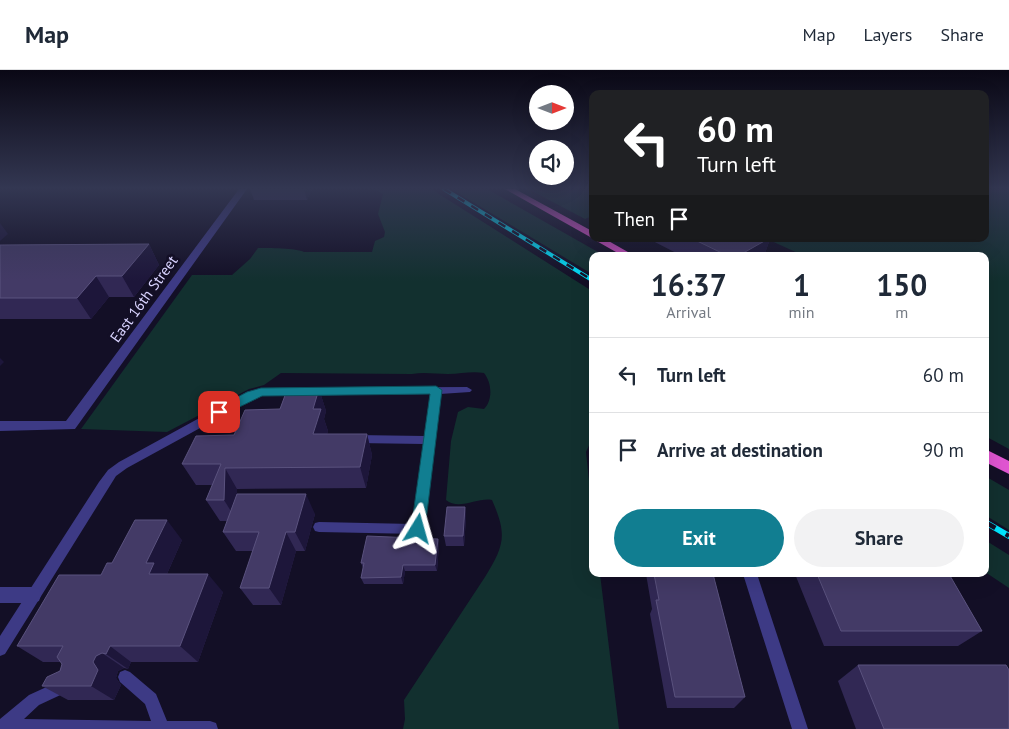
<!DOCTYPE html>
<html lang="en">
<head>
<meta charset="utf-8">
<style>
	body { margin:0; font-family:"PT Sans",sans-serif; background:#f2f2f3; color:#1f2937; height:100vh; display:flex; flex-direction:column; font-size:19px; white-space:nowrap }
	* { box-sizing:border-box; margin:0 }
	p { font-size:16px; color:#747a83 }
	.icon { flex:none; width:28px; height:28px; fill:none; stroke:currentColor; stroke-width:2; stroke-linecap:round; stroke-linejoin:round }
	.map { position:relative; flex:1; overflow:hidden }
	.panel { position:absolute; left:589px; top:182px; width:400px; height:325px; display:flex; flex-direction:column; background:#fff; border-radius:10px; box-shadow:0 5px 20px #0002 }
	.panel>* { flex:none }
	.banner { position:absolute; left:589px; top:20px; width:400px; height:152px; border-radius:10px; box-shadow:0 5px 20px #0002; background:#202124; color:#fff; overflow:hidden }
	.needle { width:32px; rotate:90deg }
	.tools { position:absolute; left:529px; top:15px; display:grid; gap:10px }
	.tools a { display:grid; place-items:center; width:45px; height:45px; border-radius:50%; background:#fff; box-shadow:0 5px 20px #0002; font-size:25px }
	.pin { position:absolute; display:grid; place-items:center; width:42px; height:42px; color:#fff; margin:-21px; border-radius:10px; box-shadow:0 2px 8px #0006 }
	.me { position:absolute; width:55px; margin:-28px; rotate:8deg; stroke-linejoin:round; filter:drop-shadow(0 0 4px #0008) }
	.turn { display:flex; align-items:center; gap:18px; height:105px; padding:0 25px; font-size:22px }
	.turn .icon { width:65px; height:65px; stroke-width:2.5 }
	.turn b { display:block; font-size:35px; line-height:42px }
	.then { display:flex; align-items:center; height:48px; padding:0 25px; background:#0003; gap:10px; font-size:19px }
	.eta { display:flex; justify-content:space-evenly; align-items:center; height:85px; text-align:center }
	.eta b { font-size:30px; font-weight:700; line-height:35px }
	.button { display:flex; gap:10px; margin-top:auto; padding:10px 25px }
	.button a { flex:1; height:58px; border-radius:30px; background:#117e91; color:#fff; font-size:20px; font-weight:700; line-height:58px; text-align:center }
	.button a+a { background:#f2f2f3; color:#1f2937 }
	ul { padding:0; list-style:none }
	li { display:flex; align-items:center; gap:15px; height:75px; padding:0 25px; border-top:1px solid #e0e1e3 }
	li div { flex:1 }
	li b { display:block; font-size:19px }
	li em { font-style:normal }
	header { display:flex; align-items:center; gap:30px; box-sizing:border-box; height:70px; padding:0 25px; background:#fff; border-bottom:1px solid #e0e1e3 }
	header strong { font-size:24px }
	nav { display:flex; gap:28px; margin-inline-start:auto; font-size:18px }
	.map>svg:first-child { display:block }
	.green { fill:#12302f }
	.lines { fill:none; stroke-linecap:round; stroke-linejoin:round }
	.service { fill:#3d3a85; fill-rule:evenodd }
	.minor { fill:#3d3a85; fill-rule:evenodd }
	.trunk { fill:#e055d1; fill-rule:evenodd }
	.rail-far1-casing { stroke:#00e5ff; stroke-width:4 }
	.rail-casing { stroke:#00e5ff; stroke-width:6 }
	.rail-far1 { stroke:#130f26; stroke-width:2.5; stroke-dasharray:8; stroke-linecap:butt }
	.rail { stroke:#130f26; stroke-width:4.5; stroke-dasharray:12; stroke-linecap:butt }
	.wall { fill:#312854 }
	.shaded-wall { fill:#1d163a }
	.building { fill:#433a66; stroke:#5a527e }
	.route { fill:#117e91; stroke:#0b525e }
	.labels { text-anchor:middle; stroke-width:5; stroke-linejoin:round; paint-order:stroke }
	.street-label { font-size:15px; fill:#d9d4ff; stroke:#130f26 }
</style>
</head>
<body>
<header>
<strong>Map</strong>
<nav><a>Map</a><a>Layers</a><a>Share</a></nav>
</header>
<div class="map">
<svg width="1009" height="659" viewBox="0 0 1009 659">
	<rect width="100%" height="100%" fill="#130f26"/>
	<!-- green -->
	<path class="green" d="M 367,119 L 431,119 L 592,221 L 592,369 L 586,382 L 592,439 L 592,504 L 600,504 L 619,659 L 403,659 L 405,649 L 404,630 L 485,507 C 505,475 507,464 492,430 C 478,427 459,441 446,430 L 451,371 L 458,342 L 468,337 L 484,339 C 493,330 492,313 484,303 C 471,301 461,304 448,304 C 436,304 424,302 412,304 L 281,303 L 264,315 L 249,319 L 167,362 L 81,359 L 192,205 L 232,205 L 250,189 L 258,178 C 268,178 297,178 304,182 L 372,182 L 375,171 L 384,167 L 385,162 L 378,144 L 383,124 L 376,120 Z
		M 451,119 L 487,119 L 605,186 L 592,186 L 592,204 Z
		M 528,119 L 592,119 L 592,146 L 585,149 Z
		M 985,119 L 1009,119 L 1009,379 L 985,366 L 985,186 L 798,186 L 800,184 L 767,169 L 985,169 Z
		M 985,406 L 1009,420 L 1009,460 L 985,445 Z
		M 985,470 L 1009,485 L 1009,518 L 985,502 Z"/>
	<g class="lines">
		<!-- service -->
		<path class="service" d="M 467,317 L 472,320 L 470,322 L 440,324 L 424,459 L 422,463 L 418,464 L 319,462 L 315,461 L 313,457 L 315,453 L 319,452 L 413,454 L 424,374 L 356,373 L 352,372 L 351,369 L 352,366 L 356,365 L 425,366 L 431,324 L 261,326 L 255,328 L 127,398 L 116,406 L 5,584 L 0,586 L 0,566 L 99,412 L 108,400 L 119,392 L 247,322 L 261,318 Z
			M 743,504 L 757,504 L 808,659 L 792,659 Z
			M 125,600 L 130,602 L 156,624 L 167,651 L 210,651 L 216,653 L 218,659 L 0,659 L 0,649 L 29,625 L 64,609 L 69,611 L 71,616 L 69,621 L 39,635 L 24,649 L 151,651 L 145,634 L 120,612 L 118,607 L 120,602 Z"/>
		<!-- minor -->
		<path class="minor" d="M 239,119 L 247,119 L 75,359 L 0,361 L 0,351 L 66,351 Z
			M 0,517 L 33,517 L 39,519 L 41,525 L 39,531 L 33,533 L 0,533 Z"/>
		<!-- trunk -->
		<path class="trunk" d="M 505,119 L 515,119 L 592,161 L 592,168 Z
			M 593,169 L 605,169 L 635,186 L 623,186 Z
			M 985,379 L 1009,391 L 1009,404 L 985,392 Z"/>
		<defs>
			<path id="rail-far1" d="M 444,119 L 592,210"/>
			<path id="rail" d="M 985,452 L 1009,466"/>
		</defs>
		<!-- rail-far1 casing -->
		<use href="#rail-far1" class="rail-far1-casing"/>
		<!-- rail casing -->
		<use href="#rail" class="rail-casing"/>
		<!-- rail-far1 -->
		<use href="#rail-far1" class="rail-far1"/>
		<!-- rail -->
		<use href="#rail" class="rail"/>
	</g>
	<!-- wall -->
	<path class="wall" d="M 250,119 L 312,119 L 307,130 L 254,130 Z
		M 649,169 L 770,169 L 764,186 L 682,186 Z
		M 149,174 L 159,195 L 134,227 L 109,227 L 91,249 L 0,249 L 0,175 Z
		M 319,319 L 326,341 L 324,349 L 328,361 L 327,364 L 367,364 L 372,385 L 366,418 L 237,419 L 237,424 L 315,444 L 305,481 L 296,481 L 281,535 L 253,535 L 240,518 L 253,481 L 236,481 L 223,462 L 227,451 L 220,451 L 206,430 L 212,415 L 196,415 L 182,394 L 280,339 Z
		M 465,437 L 466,448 L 464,476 L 446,476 L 444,466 Z
		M 438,469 L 439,475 L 437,501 L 405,501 L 403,514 L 364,514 L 361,508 L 363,498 L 361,493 Z
		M 182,470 L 167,504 L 223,522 L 198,592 L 131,592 L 128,599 L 124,598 L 118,601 L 116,608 L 121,615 L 114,630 L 68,630 L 42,616 L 60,601 L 62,594 L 61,592 L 43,592 L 17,576 L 101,505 L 112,493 Z
		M 646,504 L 713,504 L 745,627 L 734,638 L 667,638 L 650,544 L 652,539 Z
		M 795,504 L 949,504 L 982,561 L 958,576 L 824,576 Z
		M 858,595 L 1009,659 L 856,659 L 838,611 Z"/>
	<!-- shaded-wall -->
	<path class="shaded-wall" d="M 304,119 L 312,119 L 307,130 Z
		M 0,153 L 8,164 L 0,171 Z
		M 768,169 L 770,169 L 764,186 L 738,186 Z
		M 149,174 L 159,195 L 134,227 L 122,206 Z
		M 96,206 L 109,227 L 91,249 L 77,228 Z
		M 0,288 L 4,292 L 0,296 Z
		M 319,319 L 326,341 L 324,349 L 328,361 L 322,385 L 313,364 L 313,339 Z
		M 367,364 L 372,385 L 366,418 L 360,397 Z
		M 225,398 L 237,419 L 237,451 L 224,430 Z
		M 306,424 L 315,444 L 305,481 L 295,462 Z
		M 465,437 L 466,448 L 464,476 L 463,466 Z
		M 167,450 L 182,470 L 166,506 L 149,504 L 146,493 Z
		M 286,462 L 296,481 L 281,535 L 269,518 Z
		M 438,469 L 439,475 L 437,501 L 435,495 Z
		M 403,495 L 405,501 L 403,514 L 401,507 Z
		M 208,504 L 223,522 L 198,592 L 180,576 Z
		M 110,576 L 131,592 L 128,599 L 106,584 Z
		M 102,583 L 124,598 L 118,601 L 116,608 L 121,615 L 114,630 L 91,616 L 93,592 L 96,586 Z"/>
	<!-- building -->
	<path class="building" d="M 693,169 L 768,169 L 738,186 L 728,186 Z
		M 149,174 L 122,206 L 96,206 L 77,228 L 0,228 L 0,175 Z
		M 319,319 L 313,339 L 321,339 L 313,364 L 367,364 L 360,397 L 225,398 L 224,430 L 206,430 L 221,394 L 182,394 L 196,366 L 234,365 L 245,340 L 280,339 L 287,320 Z
		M 237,424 L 306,424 L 295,462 L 286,462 L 269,518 L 240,518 L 259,462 L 223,462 Z
		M 447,437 L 465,437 L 463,466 L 444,466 Z
		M 135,450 L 167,450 L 146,493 L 154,493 L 149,504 L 208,504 L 180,576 L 110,576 L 106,584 L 102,583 L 96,586 L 93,592 L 98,600 L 91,616 L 42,616 L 47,607 L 60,601 L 62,594 L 57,587 L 63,576 L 17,576 L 59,505 L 101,505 L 107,493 L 112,493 Z
		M 367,466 L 438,469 L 435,495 L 403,495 L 401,507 L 361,508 L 364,493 L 361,493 Z
		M 654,504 L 713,504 L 745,627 L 675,627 L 656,530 L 659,530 Z
		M 817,504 L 949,504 L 982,561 L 841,561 Z
		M 858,595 L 1006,595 L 1009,600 L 1009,659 L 884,659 Z"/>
	<!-- sky -->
	<linearGradient id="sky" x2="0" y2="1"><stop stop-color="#0a0815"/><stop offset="0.56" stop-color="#333752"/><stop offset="1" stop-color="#333752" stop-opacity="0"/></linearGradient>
	<rect width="1009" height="211" fill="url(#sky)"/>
	<!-- route -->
	<path class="route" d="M 436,316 L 442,320 L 425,459 L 423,463 L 418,465 L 413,463 L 411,459 L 430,324 L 262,326 L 223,345 L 219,347 L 213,342 L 215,339 L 247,322 L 261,318 Z"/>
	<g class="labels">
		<!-- street labels -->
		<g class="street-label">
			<text transform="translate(144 229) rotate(-54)" y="5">East 16th Street</text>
		</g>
	</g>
</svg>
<div class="tools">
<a><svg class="needle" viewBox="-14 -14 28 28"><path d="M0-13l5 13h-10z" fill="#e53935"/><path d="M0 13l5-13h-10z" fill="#747a83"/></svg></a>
<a><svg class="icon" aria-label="sound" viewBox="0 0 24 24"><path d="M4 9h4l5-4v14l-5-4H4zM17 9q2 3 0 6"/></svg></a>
</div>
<div class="pin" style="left:219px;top:342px;background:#d93025"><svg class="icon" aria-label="arrive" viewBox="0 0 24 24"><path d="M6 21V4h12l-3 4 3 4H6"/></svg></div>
<svg class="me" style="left:418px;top:459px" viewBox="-20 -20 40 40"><path d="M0-17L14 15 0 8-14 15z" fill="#117e91" stroke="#fff" stroke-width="4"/></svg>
<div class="banner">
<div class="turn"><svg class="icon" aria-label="left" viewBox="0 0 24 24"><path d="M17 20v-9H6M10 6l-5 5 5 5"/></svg><div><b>60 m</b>Turn left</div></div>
<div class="then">Then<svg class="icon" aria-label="arrive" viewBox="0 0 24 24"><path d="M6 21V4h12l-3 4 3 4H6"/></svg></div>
</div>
<section class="panel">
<div class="eta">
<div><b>16:37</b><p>Arrival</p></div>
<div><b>1</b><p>min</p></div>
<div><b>150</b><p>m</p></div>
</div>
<ul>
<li><svg class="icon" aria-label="left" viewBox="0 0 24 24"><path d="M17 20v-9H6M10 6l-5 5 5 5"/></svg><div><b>Turn left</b></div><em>60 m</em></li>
<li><svg class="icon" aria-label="arrive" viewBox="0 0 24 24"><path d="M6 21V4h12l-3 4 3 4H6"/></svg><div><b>Arrive at destination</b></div><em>90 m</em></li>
</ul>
<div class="button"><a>Exit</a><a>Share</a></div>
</section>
</div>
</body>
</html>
